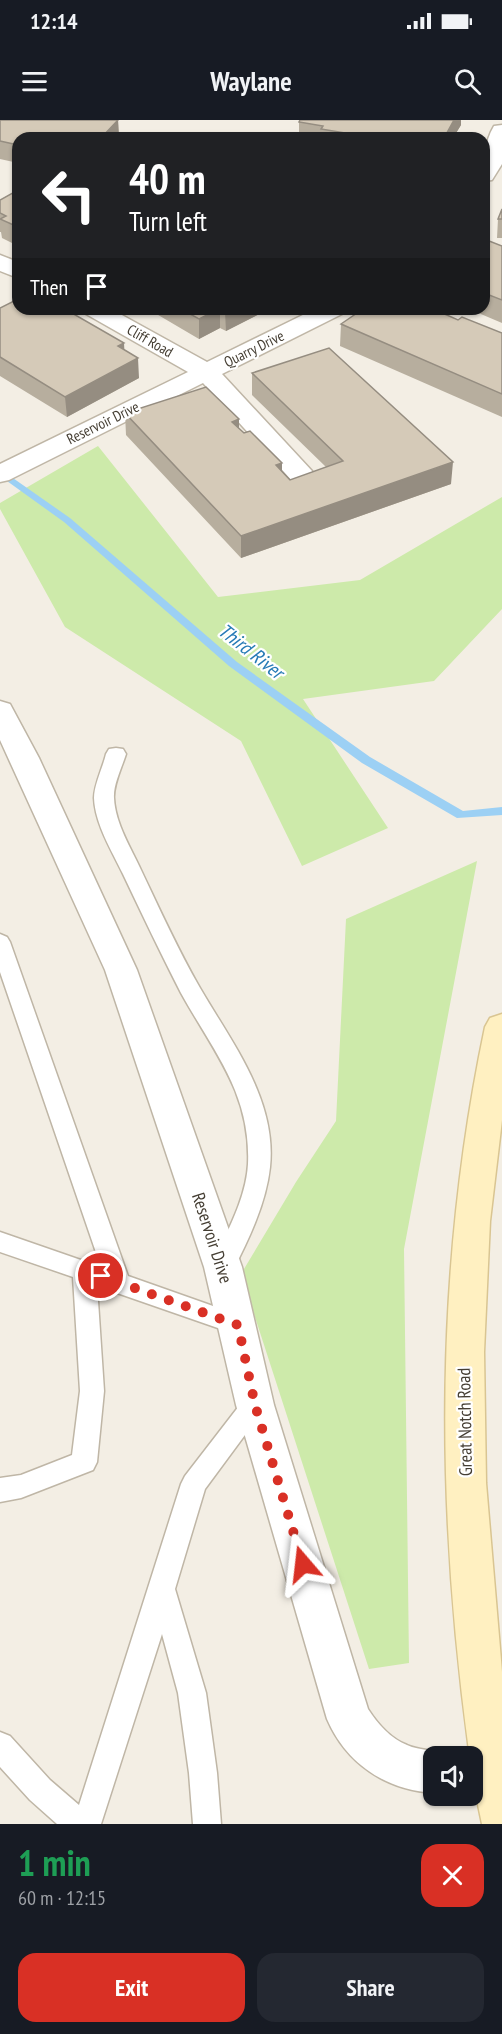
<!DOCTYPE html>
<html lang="en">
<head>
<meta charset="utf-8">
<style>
	body { margin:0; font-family:"PT Sans Narrow",sans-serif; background:#242831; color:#f1f3f6; height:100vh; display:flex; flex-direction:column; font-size:22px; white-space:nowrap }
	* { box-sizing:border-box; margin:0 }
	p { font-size:20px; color:#9ea1a6 }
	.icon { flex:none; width:33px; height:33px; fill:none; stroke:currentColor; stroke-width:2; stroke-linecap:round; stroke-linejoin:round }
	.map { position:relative; height:1704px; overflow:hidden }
	.side { display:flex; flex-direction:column; background:#171b24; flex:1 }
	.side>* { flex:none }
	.top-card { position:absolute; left:12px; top:12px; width:478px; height:183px; border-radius:18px; box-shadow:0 2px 4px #0004; background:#202124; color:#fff; overflow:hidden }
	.controls { position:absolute; left:423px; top:1626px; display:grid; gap:12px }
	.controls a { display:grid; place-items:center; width:60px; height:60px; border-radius:12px; background:#171b24; box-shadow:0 2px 4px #0004; font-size:30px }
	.pin { position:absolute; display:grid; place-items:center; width:51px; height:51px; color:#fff; margin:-26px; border:3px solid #fff; border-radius:50%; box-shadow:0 2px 6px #0007 }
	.me { position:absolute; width:66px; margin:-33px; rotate:343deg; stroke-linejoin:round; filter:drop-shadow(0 0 4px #0008) }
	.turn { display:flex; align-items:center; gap:21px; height:126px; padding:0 18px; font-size:27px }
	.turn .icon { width:78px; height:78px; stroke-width:2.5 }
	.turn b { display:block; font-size:42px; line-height:51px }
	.then { display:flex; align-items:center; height:57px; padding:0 18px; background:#0003; gap:12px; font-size:22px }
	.round { display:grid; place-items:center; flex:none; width:63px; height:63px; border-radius:18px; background:#242831 }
	.summary { display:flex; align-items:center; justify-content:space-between; height:102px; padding:0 18px }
	h1 { font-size:36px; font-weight:600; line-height:45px; color:#1e9e55 }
	.action { display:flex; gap:12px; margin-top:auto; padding:12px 18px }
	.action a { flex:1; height:69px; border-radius:18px; background:#d93025; color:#fff; font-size:24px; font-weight:600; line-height:69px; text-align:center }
	.action a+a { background:#242831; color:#f1f3f6 }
	.status { display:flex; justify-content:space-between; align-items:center; height:42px; padding:0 30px; background:#171b24; direction:ltr }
	.status svg { height:16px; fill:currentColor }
	header { display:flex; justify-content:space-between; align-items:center; height:78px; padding:0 18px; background:#171b24; font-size:27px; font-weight:600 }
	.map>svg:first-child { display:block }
	.green { fill:#cdeaaa }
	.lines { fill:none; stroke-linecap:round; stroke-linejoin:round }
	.stream { fill:#9cd0f4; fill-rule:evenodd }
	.lane-casing { stroke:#bfb6a6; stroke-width:3 }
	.street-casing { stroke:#bfb6a6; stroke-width:3 }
	.secondary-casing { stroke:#d9c592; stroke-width:3 }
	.lane { fill:#fff; fill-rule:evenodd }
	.street { fill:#fff; fill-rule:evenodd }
	.secondary { fill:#fff0c1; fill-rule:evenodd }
	.wall { fill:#b7ae9e }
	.shaded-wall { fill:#958d81 }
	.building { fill:#d5cab8; stroke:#958d81; stroke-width:1.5 }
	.route { stroke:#d93025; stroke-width:10; stroke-dasharray:0 18 }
	.labels { text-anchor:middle; stroke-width:4.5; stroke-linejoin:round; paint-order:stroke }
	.far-street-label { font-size:15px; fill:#453e33; stroke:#fff }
	.street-label { font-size:18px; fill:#453e33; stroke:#fff }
	.water-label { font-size:20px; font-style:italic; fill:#277bb6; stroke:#fff }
</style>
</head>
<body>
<div class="status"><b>12:14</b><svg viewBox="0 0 49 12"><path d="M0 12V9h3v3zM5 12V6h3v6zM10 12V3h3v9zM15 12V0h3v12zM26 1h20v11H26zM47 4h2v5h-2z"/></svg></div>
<header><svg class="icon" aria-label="menu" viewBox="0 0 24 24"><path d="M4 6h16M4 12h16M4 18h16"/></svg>Waylane<svg class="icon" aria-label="search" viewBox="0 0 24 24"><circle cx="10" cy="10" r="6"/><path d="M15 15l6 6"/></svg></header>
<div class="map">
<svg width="502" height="1704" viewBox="0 0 502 1704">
	<rect width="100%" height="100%" fill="#f3eee4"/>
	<!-- green -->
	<path class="green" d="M 98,326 L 218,477 L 360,460 L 502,377 L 502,489 L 434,561 L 303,579 L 388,708 L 302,746 L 241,621 L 65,507 L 0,389 L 0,383 Z
		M 477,741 L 404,1129 L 409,1543 L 369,1549 L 241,1154 L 296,1062 L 336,1001 L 346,799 Z"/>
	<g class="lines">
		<!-- stream -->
		<path class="stream" d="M 0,349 L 70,398 L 237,542 L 370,637 L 463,691 L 502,687 L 502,695 L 457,698 L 362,643 L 229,546 L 64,402 L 0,356 Z"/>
		<defs>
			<path id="lane" d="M 116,628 L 123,629 L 126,634 C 122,647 113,665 114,678 C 115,703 131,728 141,750 C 160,790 178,830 200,868 C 232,923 277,980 270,1047 C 266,1084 248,1121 231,1154 L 223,1157 L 215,1154 L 211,1147 C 225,1115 246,1080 248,1044 C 251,973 213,931 181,873 C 161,834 142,794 123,754 C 112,731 95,704 94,678 C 94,665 103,647 106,634 L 109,629 Z
				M 0,814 L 7,817 L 10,822 L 128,1156 L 247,1198 L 250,1205 L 247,1212 L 238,1215 L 97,1166 L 104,1271 L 97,1342 L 93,1350 L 21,1378 L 0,1382 L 0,1358 L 21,1355 L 72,1335 L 80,1271 L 73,1157 L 0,1132 L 0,1112 L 101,1147 L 0,852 Z
				M 255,1274 L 264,1277 L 267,1285 L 205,1369 L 175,1469 L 206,1573 L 217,1653 L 221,1704 L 193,1704 L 189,1653 L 178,1573 L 162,1514 L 101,1704 L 57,1704 L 30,1680 L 0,1647 L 0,1612 L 10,1616 L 50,1660 L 79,1685 L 181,1364 L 185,1356 L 246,1277 Z"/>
			<path id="street" d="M 502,5 L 502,44 L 492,60 L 484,61 C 484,43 484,22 494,6 Z
				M 0,135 L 18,142 L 18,158 L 0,151 Z
				M 82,189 L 111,189 L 207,242 L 315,189 L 346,189 L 342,194 L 222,254 L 312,351 L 316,357 L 312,363 L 303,365 L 294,363 L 203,263 L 9,360 L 0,362 L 0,344 L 188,252 L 86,194 Z
				M 0,581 L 10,584 L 39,638 L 137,850 L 242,1147 L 274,1285 L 368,1589 C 377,1603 391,1619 407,1625 C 420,1631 435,1629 450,1636 L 434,1636 L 434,1673 C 385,1670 346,1643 327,1599 L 236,1285 L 204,1147 L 105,850 L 0,620 Z"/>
			<path id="secondary" d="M 502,894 L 502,1000 L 490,1101 L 484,1232 L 486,1363 L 502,1552 L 502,1704 L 482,1704 L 472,1656 L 472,1636 L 470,1636 L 469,1631 C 436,1386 434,1150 485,907 L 490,898 Z"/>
		</defs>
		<!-- lane casing -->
		<use href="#lane" class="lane-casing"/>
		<!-- street casing -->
		<use href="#street" class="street-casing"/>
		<!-- secondary casing -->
		<use href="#secondary" class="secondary-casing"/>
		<!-- lane -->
		<use href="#lane" class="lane"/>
		<!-- street -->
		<use href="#street" class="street"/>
		<!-- secondary -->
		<use href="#secondary" class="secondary"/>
	</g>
	<!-- wall -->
	<path class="wall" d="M 0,0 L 118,0 L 119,18 L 18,18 L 18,43 L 0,39 Z
		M 300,0 L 461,0 L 461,5 L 453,18 L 299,18 L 299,2 Z
		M 18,70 L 18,126 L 2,118 L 1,112 L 0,112 L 0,80 Z
		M 502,89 L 502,118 L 497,118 L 498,99 Z
		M 484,119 L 502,126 L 502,203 L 469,189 L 484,189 Z
		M 0,188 L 125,230 L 139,258 L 67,297 L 0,256 Z
		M 148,189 L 269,189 L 226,211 L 220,208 L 199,219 Z
		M 444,194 L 458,200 L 502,213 L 502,297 L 340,226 L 341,204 Z
		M 252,253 L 451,364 L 241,438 L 126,315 L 125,293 L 239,309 L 244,313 L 282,343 L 282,352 L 290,360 L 326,347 L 252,275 Z"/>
	<!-- shaded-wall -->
	<path class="shaded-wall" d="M 118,0 L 119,18 L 101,18 Z
		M 454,0 L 461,0 L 461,5 L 453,18 L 444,18 Z
		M 220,189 L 220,208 L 199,219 L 199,199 Z
		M 231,189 L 269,189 L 226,211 L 225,192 Z
		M 124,223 L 125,242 L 118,226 Z
		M 138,238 L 139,258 L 67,297 L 65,277 Z
		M 239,299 L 239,321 L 232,302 Z
		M 453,342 L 451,364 L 241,438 L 241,416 Z
		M 282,343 L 282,365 L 276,345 Z"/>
	<!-- building -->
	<path class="building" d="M 0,0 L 118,0 L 101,18 L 18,18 L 18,25 L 0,21 Z
		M 300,0 L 454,0 L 444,18 L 375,18 L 321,9 L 323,6 L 299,2 Z
		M 18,70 L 18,107 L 0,99 L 6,96 L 0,93 L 0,80 Z
		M 502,89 L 502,99 L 498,99 Z
		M 484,119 L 502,126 L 502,180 L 484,173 Z
		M 18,179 L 18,189 L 65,189 L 124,223 L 118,226 L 138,238 L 65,277 L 0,237 L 0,188 Z
		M 181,189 L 219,189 L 199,199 Z
		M 220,189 L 231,189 L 225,192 Z
		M 363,189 L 444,189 L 440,192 L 458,200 L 462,197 L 502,213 L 502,274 L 341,204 Z
		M 329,228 L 453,342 L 241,416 L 125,293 L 206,267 L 239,299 L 232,302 L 244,313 L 250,311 L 282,343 L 276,345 L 290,360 L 343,341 L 252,253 Z"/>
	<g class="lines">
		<!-- route -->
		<path class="route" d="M 101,1156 L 238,1205 L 255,1285 L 303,1444"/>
	</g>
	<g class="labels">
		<!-- far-street labels -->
		<g class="far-street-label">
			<text transform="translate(150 221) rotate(30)" y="5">Cliff Road</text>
			<text transform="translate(254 229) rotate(-26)" y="5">Quarry Drive</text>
			<text transform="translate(103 303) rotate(-26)" y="5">Reservoir Drive</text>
		</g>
		<!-- street labels -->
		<g class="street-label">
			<text transform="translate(212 1118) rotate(72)" y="6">Reservoir Drive</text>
			<text transform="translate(465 1302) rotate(-91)" y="6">Great Notch Road</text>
		</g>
		<!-- water labels -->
		<g class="water-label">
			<text transform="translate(251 531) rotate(38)" y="7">Third River</text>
		</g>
	</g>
</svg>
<div class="controls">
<a><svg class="icon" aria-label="sound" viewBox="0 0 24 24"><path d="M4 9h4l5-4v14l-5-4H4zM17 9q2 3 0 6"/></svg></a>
</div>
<div class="pin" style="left:101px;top:1156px;background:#d93025"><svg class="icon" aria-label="arrive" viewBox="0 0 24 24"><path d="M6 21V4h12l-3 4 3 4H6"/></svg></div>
<svg class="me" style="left:303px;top:1444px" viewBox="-20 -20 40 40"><path d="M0-17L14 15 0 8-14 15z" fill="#d93025" stroke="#fff" stroke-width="4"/></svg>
<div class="top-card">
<div class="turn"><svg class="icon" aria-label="left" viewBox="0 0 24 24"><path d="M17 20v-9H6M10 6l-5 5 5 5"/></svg><div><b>40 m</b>Turn left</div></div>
<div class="then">Then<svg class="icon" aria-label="arrive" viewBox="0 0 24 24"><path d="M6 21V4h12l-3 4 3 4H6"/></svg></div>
</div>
</div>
<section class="side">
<div class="summary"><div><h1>1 min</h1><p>60 m · 12:15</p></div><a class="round" style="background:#d93025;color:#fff"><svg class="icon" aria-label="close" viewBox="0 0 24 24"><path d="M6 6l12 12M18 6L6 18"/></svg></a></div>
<div class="action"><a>Exit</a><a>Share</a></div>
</section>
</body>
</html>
